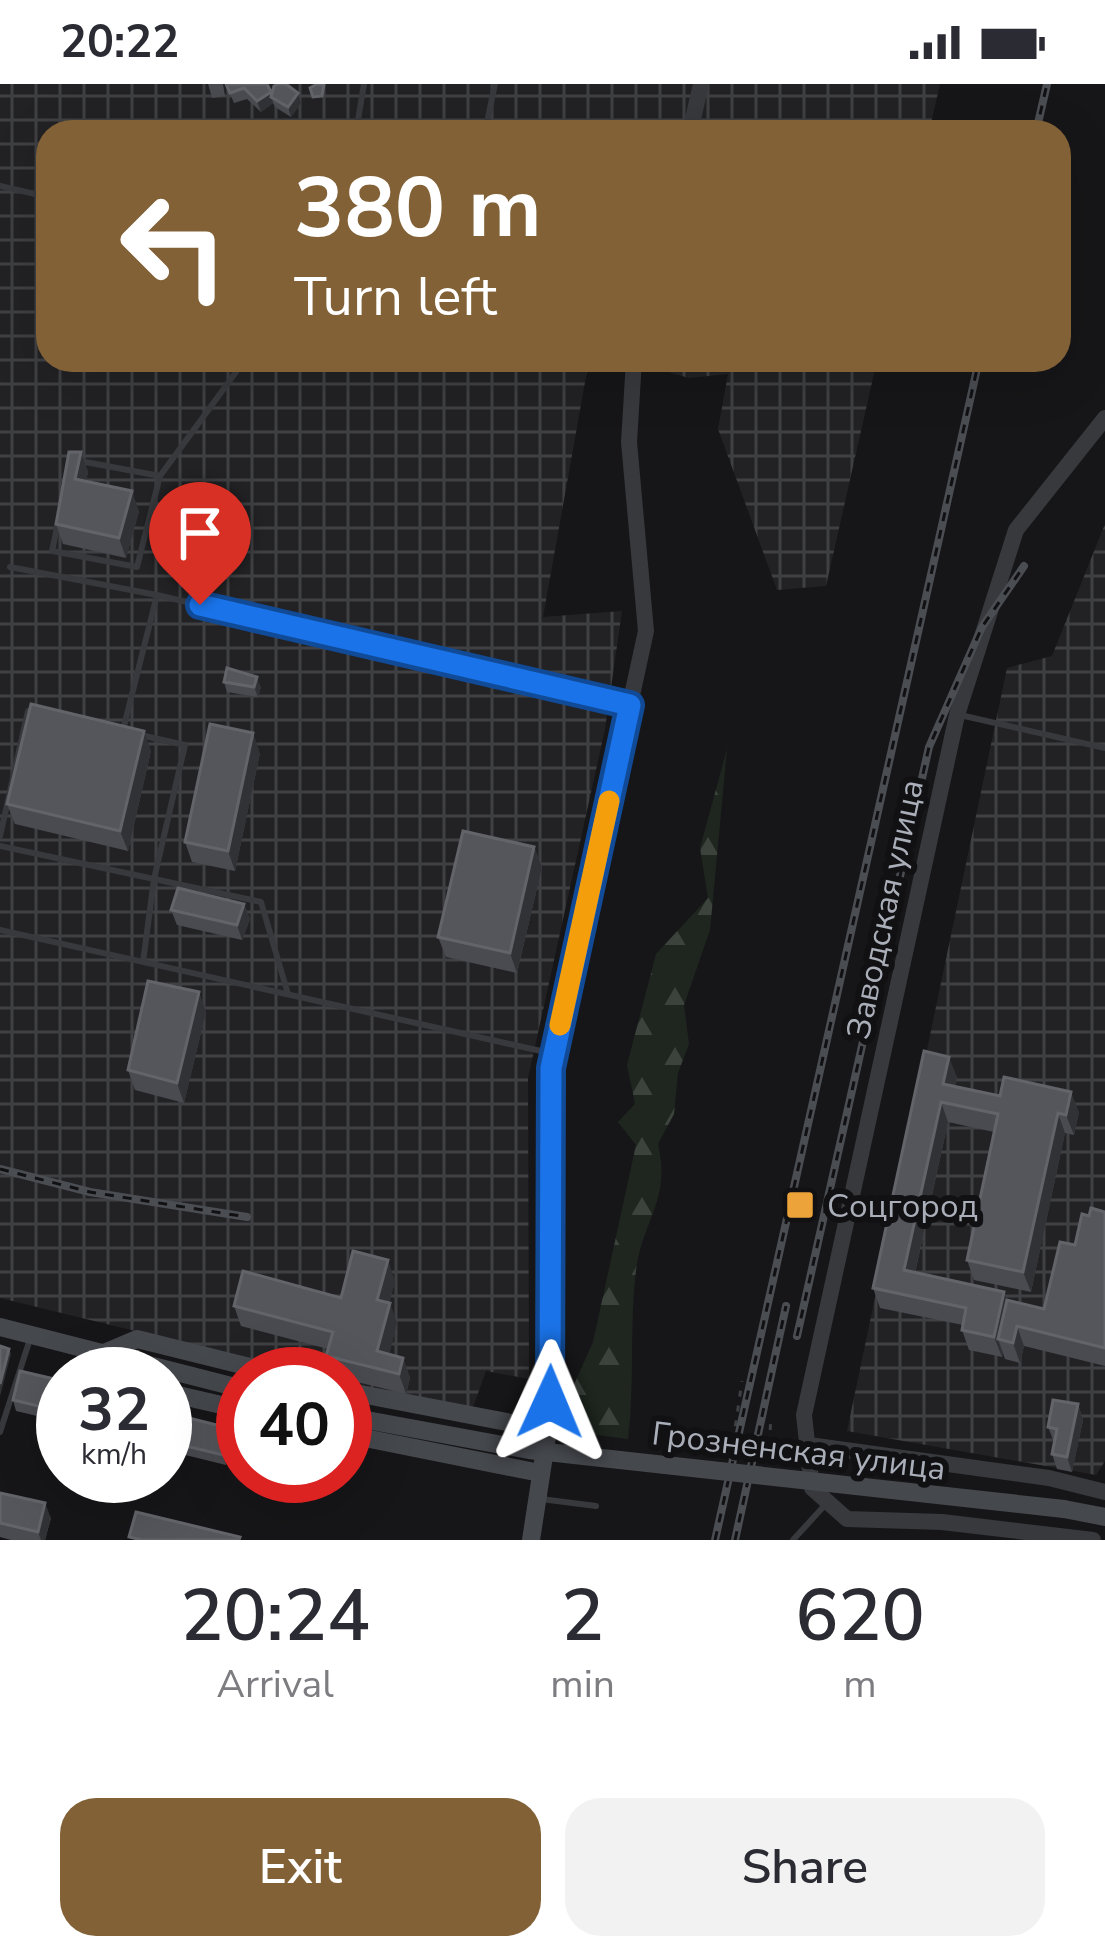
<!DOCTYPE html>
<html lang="en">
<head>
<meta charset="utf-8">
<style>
	body { margin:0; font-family:"Nunito Sans",sans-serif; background:#f2f2f3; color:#2b2b33; height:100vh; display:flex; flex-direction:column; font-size:45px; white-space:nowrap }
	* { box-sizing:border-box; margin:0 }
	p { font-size:39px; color:#7c7c81 }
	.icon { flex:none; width:66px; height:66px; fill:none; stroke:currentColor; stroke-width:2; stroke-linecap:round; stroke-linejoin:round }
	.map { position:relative; height:1456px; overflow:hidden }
	.details { display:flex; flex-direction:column; background:#fff; flex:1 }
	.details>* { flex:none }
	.hud { position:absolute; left:36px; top:36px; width:1035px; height:252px; border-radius:36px; box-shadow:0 12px 48px #0002; background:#826136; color:#fff; overflow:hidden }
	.speed { position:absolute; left:36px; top:1263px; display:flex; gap:24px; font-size:60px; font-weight:700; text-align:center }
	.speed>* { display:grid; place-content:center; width:156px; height:156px; border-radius:50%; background:#fff; box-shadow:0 12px 48px #0002; line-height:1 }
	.speed small { font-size:30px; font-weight:400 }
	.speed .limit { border:18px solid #d22; background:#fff; color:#111 }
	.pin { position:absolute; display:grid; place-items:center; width:102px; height:102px; color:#fff; margin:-123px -51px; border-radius:50% 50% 50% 0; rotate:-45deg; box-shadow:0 0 12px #0007 }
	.pin .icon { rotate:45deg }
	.me { position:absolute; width:132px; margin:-66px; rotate:1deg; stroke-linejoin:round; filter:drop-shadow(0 0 9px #0008) }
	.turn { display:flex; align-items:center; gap:42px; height:252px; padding:0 60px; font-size:54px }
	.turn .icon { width:156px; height:156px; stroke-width:2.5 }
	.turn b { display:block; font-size:84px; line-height:102px }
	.eta { display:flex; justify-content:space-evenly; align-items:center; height:204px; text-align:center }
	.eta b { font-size:72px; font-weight:600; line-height:84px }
	.primary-button { display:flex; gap:24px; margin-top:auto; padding:24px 60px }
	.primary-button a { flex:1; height:138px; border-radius:36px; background:#826136; color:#fff; font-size:48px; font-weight:600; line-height:138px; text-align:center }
	.primary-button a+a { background:#f2f2f3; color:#2b2b33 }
	.status { display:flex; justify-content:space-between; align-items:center; height:84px; padding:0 60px; background:#fff; direction:ltr }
	.status svg { height:33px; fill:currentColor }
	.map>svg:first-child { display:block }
	.industrial { fill:url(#industrial-grid) }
	.forest { fill:url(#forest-firs) }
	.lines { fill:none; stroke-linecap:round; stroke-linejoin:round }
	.path { stroke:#3d4044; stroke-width:3; stroke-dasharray:6 9; stroke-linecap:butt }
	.service { stroke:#37393d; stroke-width:6 }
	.tertiary { stroke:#37393d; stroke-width:16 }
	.secondary { stroke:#45484d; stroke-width:18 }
	.rail-casing { stroke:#4a4d52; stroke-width:8 }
	.rail { stroke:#111113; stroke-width:3; stroke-dasharray:9; stroke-linecap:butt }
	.path-bridge { stroke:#3d4044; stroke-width:3; stroke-dasharray:6 9; stroke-linecap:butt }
	.secondary-bridge { stroke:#45484d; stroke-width:18 }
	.wall { fill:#4a4b50 }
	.shaded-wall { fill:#313235 }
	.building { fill:#54565b; stroke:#62646a; stroke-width:3 }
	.route-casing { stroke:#114b97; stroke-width:30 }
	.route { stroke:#1a73e8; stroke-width:21 }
	.slow { stroke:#f59e0b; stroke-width:21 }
	.poi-dot { fill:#eca43a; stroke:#111113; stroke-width:4.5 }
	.labels { text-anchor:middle; stroke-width:12; stroke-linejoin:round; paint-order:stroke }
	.street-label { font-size:33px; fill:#a9aeb8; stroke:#111113 }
	.poi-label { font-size:33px; fill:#a9aeb8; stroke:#111113; text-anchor:start }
</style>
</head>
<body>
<div class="status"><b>20:22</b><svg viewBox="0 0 49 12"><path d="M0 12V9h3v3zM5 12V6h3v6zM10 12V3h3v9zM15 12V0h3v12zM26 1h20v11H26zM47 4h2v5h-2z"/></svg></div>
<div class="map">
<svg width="1105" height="1456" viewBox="0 0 1105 1456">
	<defs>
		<pattern id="industrial-grid" width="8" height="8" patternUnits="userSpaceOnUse" patternTransform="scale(3)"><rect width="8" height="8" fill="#222225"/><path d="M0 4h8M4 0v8" fill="none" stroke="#3f4043"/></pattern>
		<pattern id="forest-firs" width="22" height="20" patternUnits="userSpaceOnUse" patternTransform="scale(3)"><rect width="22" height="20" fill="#1e261f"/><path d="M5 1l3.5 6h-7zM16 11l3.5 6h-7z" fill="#3c433d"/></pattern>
	</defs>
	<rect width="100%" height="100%" fill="#161618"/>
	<!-- industrial -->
	<path class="industrial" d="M 0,0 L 940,0 L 929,48 L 48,48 L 48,276 L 589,276 L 543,533 L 622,527 L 605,645 L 528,994 L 529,1295 L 486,1287 L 471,1329 L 345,1298 L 345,1290 L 311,1290 L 0,1214 Z
		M 626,276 L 877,276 L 826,502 L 777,506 L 718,345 L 728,290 L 689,294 Z
		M 1105,440 L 1105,1377 L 1096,1391 L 847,1347 L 1007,584 L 1052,572 Z"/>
	<!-- forest -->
	<path class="forest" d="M 727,665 L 710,846 L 684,921 L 689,960 L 678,989 L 674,1030 L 658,1060 C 671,1116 643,1135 636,1186 C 629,1242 635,1299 628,1355 L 590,1350 L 570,1336 L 572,1305 L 593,1258 L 636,1061 L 618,1038 L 635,1020 L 627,981 L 656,870 L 708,814 L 700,764 Z"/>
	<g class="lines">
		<!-- path -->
		<path class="path" d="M 731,1372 L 742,1297
			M 768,1376 L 771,1334"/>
		<!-- service -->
		<path class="service" d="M 356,48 L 364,0
			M 485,48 L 495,0
			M 0,102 L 48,113
			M 80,377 L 160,392
			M 58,439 L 52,467 L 137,483 L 160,392 L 236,288 L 239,276
			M 10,483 L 157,511 L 123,646
			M 157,511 L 627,621
			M 960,631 L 1105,664
			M 140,651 L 185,661 L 154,795 L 143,878
			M 0,752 L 28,627 L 34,628
			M 0,762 L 261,818 L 288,910
			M 0,846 L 550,969
			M 0,1348 L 30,1255
			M 541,1415 L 596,1422
			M 793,1456 L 825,1421"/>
		<!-- tertiary -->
		<path class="tertiary" d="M 690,48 L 701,0
			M 548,1346 L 551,984 L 646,547 L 629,358 L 634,276
			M 809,1361 L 1049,1394 L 1105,1408
			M 1093,1456 L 942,1438 L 847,1435 L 812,1404 L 804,1331 L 957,631 L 1016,446 L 1105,334"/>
		<!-- secondary -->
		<path class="secondary" d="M 0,1243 L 243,1305
			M 104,1269 L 137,1255 L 278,1290
			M 104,1269 L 117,1290
			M 345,1307 L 548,1346 L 531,1456
			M 165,1308 L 243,1326
			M 345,1350 L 540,1389
			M 1064,1425 L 1105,1433"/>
		<defs>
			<path id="rail" d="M 1036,48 L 1047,0
				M 0,1085 L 90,1108 L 247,1133
				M 797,1252 L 929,663 L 982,543 L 1024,482
				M 715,1456 L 979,276
				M 735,1456 L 786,1222"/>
		</defs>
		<!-- rail casing -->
		<use href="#rail" class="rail-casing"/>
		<!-- rail -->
		<use href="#rail" class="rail"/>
		<!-- path-bridge -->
		<path class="path-bridge" d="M 538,1349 L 540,1326"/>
		<!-- secondary-bridge -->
		<path class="secondary-bridge" d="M 345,1332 L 529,1366 L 1064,1425"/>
	</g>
	<!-- wall -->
	<path class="wall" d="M 208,0 L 223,0 L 225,12 L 212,14 Z
		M 226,0 L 272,11 L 301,19 L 291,33 L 275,23 L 273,19 L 261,28 L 247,15 L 234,19 Z
		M 81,368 L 88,388 L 86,397 L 139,427 L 126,474 L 63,460 L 56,440 Z
		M 224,598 L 261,603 L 258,613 L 227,608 Z
		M 151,667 L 128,767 L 15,740 L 7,720 Z
		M 260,669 L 235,787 L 192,778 L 185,758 Z
		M 534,763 L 542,783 L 517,889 L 446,873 L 438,853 Z
		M 244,820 L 250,835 L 242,856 L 177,841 L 171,826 Z
		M 206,928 L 184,1019 L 135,1006 L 128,986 Z
		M 924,967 L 957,993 L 955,1002 L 1079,1028 L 1074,1051 L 1065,1049 L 1031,1208 L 974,1196 L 967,1176 L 994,1048 L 948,1038 L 915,1189 L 1004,1208 L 1007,1216 L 1044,1225 L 1089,1132 L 1105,1128 L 1105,1282 L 1024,1262 L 1020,1279 L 1005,1275 L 1003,1269 L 1002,1273 L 969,1266 L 962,1246 L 963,1241 L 880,1224 L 873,1204 Z
		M 395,1197 L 389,1219 L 397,1239 L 389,1270 L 403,1274 L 410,1294 L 406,1310 L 345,1295 L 345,1290 L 333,1290 L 326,1272 L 328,1265 L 241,1242 L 234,1222 L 341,1214 Z
		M 63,1297 L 63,1338 L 16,1327 L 13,1316 Z
		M 1078,1320 L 1083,1336 L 1072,1388 L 1057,1385 L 1052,1370 L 1054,1358 L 1048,1343 Z
		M 165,1328 L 233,1354 L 226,1381 L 165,1366 Z
		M 0,1409 L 51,1434 L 45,1456 L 11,1456 L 0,1453 Z"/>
	<!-- shaded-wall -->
	<path class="shaded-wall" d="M 271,8 L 273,19 L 261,28 L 257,17 Z
		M 298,9 L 301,19 L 291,33 L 288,23 Z
		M 81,368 L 88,388 L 82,415 L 75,395 Z
		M 132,407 L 139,427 L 126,474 L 119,454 Z
		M 257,593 L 261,603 L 258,613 L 254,603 Z
		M 144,647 L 151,667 L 128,767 L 120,747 Z
		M 253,649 L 260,669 L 235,787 L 228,767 Z
		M 534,763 L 542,783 L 517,889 L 510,869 Z
		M 244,820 L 250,835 L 242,856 L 237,841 Z
		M 199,908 L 206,928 L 184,1019 L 177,999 Z
		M 949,973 L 957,993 L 951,1020 L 943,1000 Z
		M 1071,1008 L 1079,1028 L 1074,1051 L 1066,1031 Z
		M 941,1018 L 948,1038 L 911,1206 L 904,1186 Z
		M 1058,1029 L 1065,1049 L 1031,1208 L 1023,1188 Z
		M 388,1176 L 395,1197 L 385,1236 L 377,1216 Z
		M 1004,1208 L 1012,1228 L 998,1255 L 1003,1269 L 1002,1273 L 994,1253 Z
		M 390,1219 L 397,1239 L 385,1287 L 377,1267 Z
		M 1017,1242 L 1024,1262 L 1020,1279 L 1013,1259 Z
		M 9,1265 L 11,1270 L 0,1312 L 0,1300 Z
		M 403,1274 L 410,1294 L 406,1310 L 399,1290 Z
		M 1078,1320 L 1083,1336 L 1072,1388 L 1067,1373 Z
		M 229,1344 L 233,1354 L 226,1381 L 223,1371 Z
		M 45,1419 L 51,1434 L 45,1456 L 41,1456 L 38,1448 Z"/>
	<!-- building -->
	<path class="building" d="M 226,0 L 267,0 L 271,8 L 257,17 L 244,4 L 230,9 Z
		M 278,0 L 286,0 L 298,9 L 288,23 L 271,13 L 274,2 Z
		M 317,0 L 324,0 L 322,12 L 313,13 L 310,4 Z
		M 69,368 L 81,368 L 75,395 L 132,407 L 119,454 L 56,440 Z
		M 227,584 L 257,593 L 254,603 L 224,598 Z
		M 31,620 L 144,647 L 120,747 L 7,720 Z
		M 210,640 L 253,649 L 228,767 L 185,758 Z
		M 463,747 L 534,763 L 510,869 L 438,853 Z
		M 178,804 L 244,820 L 237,841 L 171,826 Z
		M 148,897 L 199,908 L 177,999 L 128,986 Z
		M 924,967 L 949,973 L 943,1000 L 1000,1012 L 1004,993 L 1071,1008 L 1066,1031 L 1058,1029 L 1023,1188 L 967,1176 L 998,1030 L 941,1018 L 904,1186 L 1004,1208 L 994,1253 L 962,1246 L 966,1224 L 873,1204 Z
		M 1091,1124 L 1105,1128 L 1105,1264 L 1017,1242 L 1013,1259 L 998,1255 L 1007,1216 L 1044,1225 L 1060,1158 L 1075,1161 L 1082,1130 L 1089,1132 Z
		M 353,1167 L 388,1176 L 377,1216 L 390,1219 L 377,1267 L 403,1274 L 399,1290 L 326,1272 L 333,1248 L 234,1222 L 243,1187 L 341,1214 Z
		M 0,1262 L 9,1265 L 0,1300 Z
		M 20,1287 L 63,1297 L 63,1328 L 13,1316 Z
		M 1053,1316 L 1078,1320 L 1067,1373 L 1052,1370 L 1057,1345 L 1048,1343 Z
		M 165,1328 L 229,1344 L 223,1371 L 165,1357 Z
		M 0,1409 L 45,1419 L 38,1448 L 0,1439 Z
		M 136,1428 L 240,1453 L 239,1456 L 142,1456 L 129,1453 Z"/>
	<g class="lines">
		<defs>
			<path id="route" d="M 200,521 L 630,621 L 551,984 L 550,1318"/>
		</defs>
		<!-- route casing -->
		<use href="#route" class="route-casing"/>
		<!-- route -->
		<use href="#route" class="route"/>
		<!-- slow -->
		<path class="slow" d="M 560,941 L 609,717"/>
	</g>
	<!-- markers -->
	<rect class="poi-dot" x="785" y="1106" width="30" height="30" rx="6"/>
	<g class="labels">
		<!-- street labels -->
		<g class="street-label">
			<text transform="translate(884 825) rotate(-78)" y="12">Заводская улица</text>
			<text transform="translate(799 1366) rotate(7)" y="12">Грозненская улица</text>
		</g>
		<!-- poi labels -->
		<g class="poi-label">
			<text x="827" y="1133">Соцгород</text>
		</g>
	</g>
</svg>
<div class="speed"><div>32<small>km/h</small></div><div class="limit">40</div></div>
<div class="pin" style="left:200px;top:521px;background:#d93025"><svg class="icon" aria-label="arrive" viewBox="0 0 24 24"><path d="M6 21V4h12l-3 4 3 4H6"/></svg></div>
<svg class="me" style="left:550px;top:1318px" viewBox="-20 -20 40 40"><path d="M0-17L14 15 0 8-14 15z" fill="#1a73e8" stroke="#fff" stroke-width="4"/></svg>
<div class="hud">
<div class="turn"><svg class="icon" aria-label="left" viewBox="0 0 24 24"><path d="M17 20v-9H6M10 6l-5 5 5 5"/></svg><div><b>380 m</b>Turn left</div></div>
</div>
</div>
<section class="details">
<div class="eta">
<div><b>20:24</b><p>Arrival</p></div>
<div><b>2</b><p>min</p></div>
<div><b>620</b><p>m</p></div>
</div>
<div class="primary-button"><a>Exit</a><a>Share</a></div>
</section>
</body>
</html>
